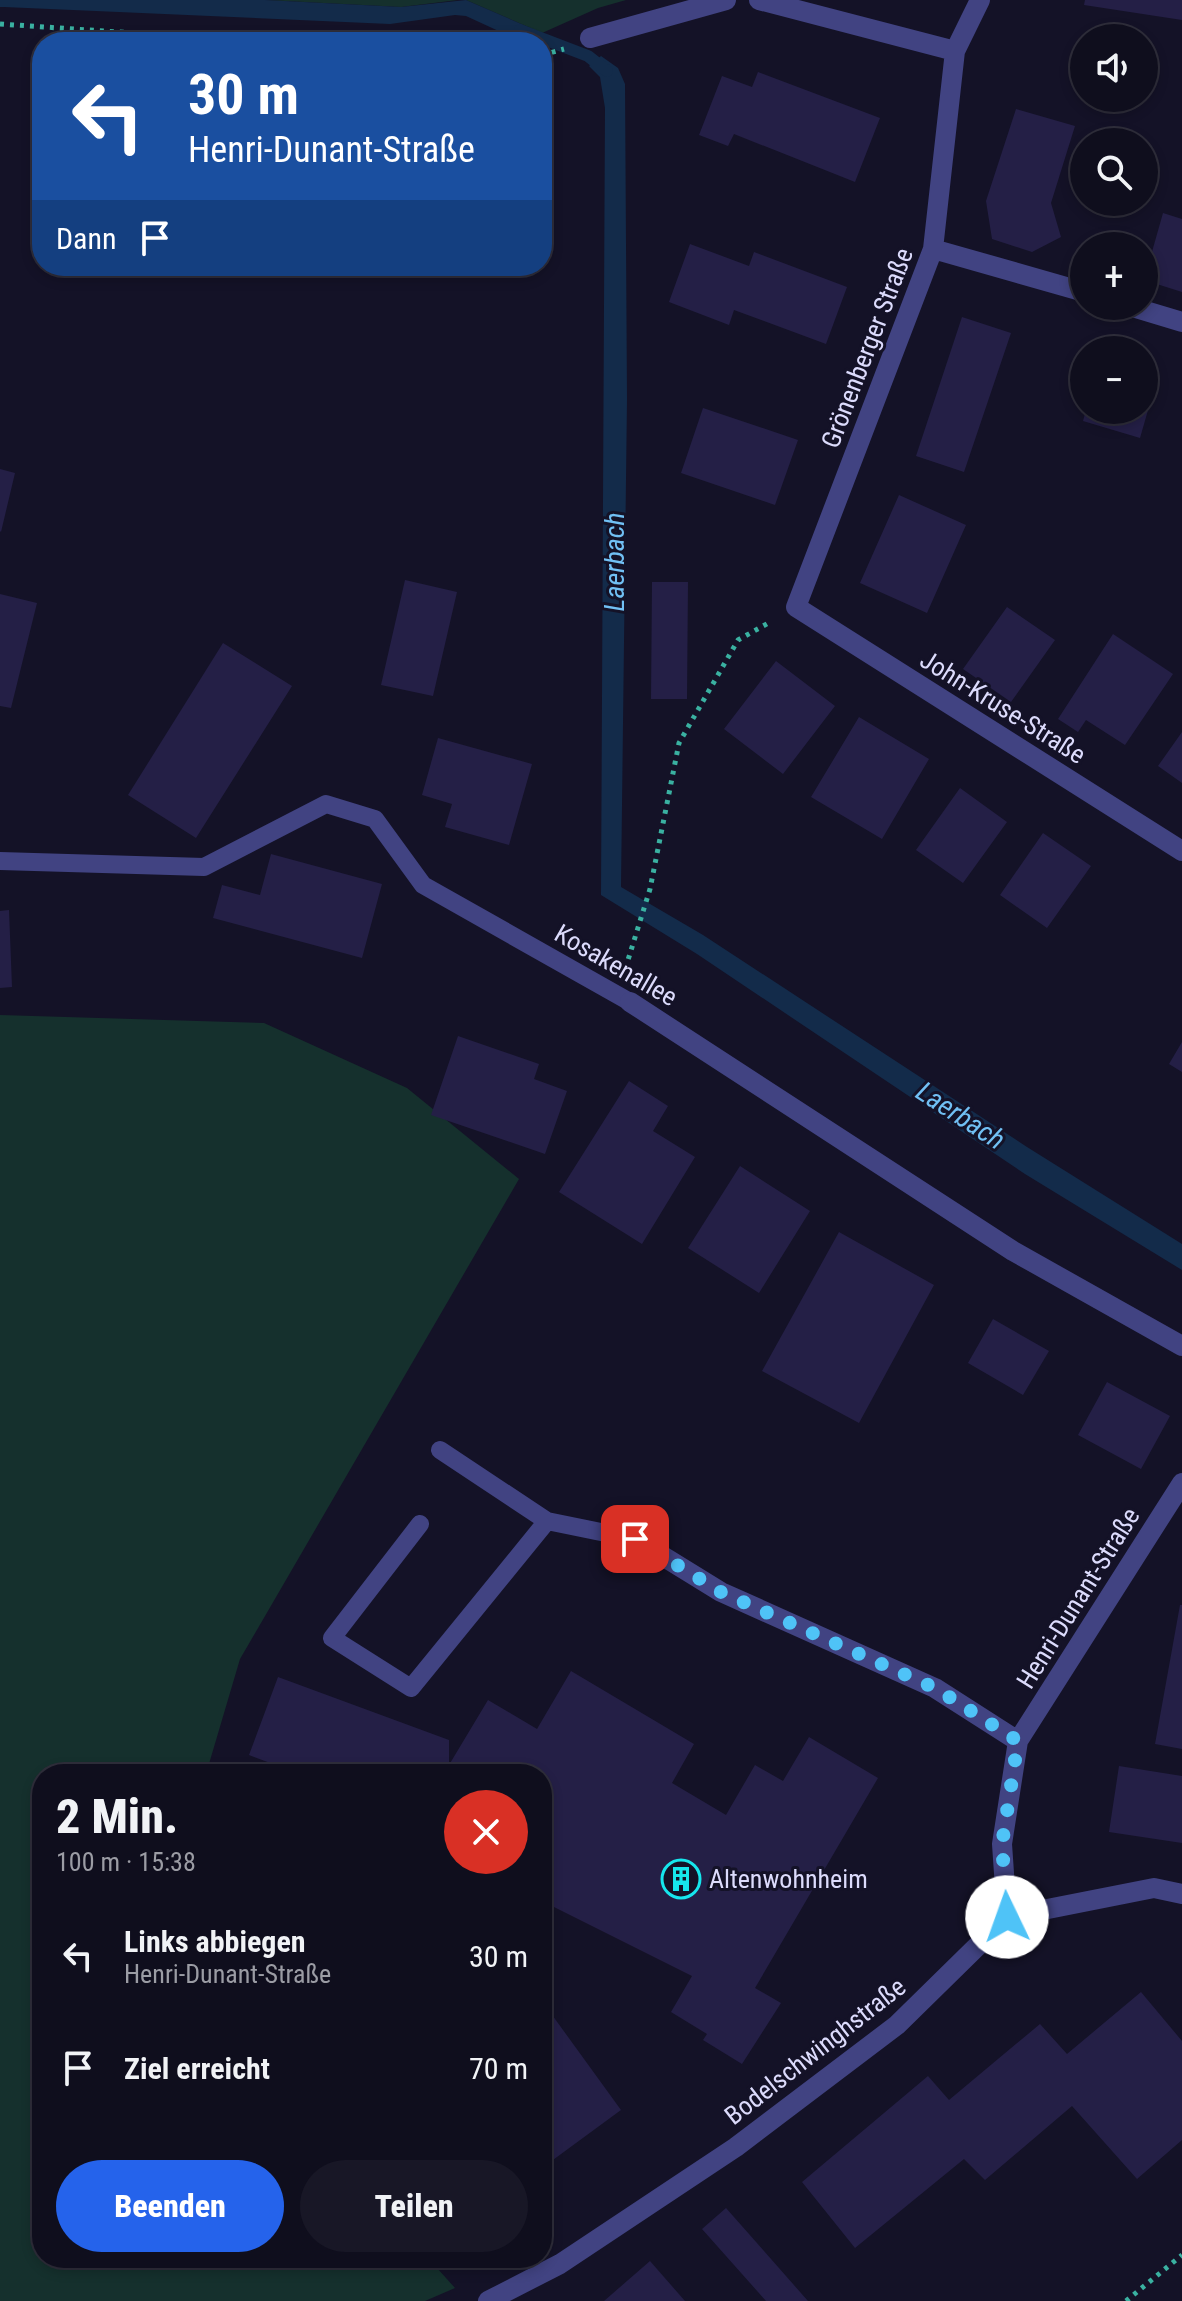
<!DOCTYPE html>
<html lang="de">
<head>
<meta charset="utf-8">
<style>
	body { margin:0; font-family:"Roboto Condensed",sans-serif; background:#181726; color:#f1f3f6; height:100vh; display:flex; flex-direction:column; font-size:30px; white-space:nowrap }
	* { box-sizing:border-box; margin:0 }
	p { font-size:26px; color:#9b9ca4 }
	.icon { flex:none; width:44px; height:44px; fill:none; stroke:currentColor; stroke-width:2; stroke-linecap:round; stroke-linejoin:round }
	.map { position:relative; flex:1; overflow:hidden }
	.panel { position:absolute; left:32px; top:1764px; width:520px; height:504px; display:flex; flex-direction:column; background:#0f0e1d; border-radius:32px; box-shadow:0 4px 12px #0003,0 0 0 2px #2f2e3b }
	.panel>* { flex:none }
	.guide { position:absolute; left:32px; top:32px; width:520px; height:244px; border-radius:32px; box-shadow:0 4px 12px #0003,0 0 0 2px #2f2e3b; background:#1a4fa0; color:#fff; overflow:hidden }
	.buttons { position:absolute; left:1070px; top:24px; display:grid; gap:16px }
	.buttons a { display:grid; place-items:center; width:88px; height:88px; border-radius:50%; background:#0f0e1d; box-shadow:0 4px 12px #0003,0 0 0 2px #2f2e3b; font-size:40px }
	.pin { position:absolute; display:grid; place-items:center; width:68px; height:68px; color:#fff; margin:-34px; border-radius:16px; box-shadow:0 4px 12px #0006 }
	.me { position:absolute; width:88px; margin:-44px; rotate:357deg; stroke-linejoin:round; filter:drop-shadow(0 0 6px #0008) }
	.turn { display:flex; align-items:center; gap:28px; height:168px; padding:0 24px; font-size:36px }
	.turn .icon { width:104px; height:104px; stroke-width:2.5 }
	.turn b { display:block; font-size:56px; line-height:68px }
	.then { display:flex; align-items:center; height:76px; padding:0 24px; background:#0003; gap:16px; font-size:30px }
	.round { display:grid; place-items:center; flex:none; width:84px; height:84px; border-radius:42px; background:#181726 }
	.summary { display:flex; align-items:center; justify-content:space-between; height:136px; padding:0 24px }
	h1 { font-size:48px; font-weight:800; line-height:60px }
	.action { display:flex; gap:16px; margin-top:auto; padding:16px 24px }
	.action a { flex:1; height:92px; border-radius:48px; background:#2563eb; color:#fff; font-size:32px; font-weight:800; line-height:92px; text-align:center }
	.action a+a { background:#181726; color:#f1f3f6 }
	ul { padding:0; list-style:none }
	li { display:flex; align-items:center; gap:24px; height:112px; padding:0 24px }
	li div { flex:1 }
	li b { display:block; font-size:30px }
	li em { font-style:normal }
	.map>svg:first-child { display:block }
	.green { fill:#15302d }
	.water { fill:#132b4a }
	.lines { fill:none; stroke-linecap:round; stroke-linejoin:round }
	.stream { stroke:#132b4a; stroke-width:12 }
	.building { fill:#241f46 }
	.path { stroke:#3ab1a1; stroke-width:5; stroke-dasharray:4 6; stroke-linecap:butt }
	.lane { stroke:#414382; stroke-width:18 }
	.street { stroke:#414382; stroke-width:20 }
	.route { stroke:#4fc3f7; stroke-width:14; stroke-dasharray:0 25.2 }
	.labels { text-anchor:middle; stroke-width:6; stroke-linejoin:round; paint-order:stroke }
	.street-label { font-size:26px; fill:#dcdbfc; stroke:#141227 }
	.poi-label { font-size:26px; fill:#dcdbfc; stroke:#141227; text-anchor:start }
	.water-label { font-size:28px; font-style:italic; fill:#71c0f4; stroke:#141227 }
</style>
</head>
<body>
<div class="map">
<svg width="1182" height="2301" viewBox="0 0 1182 2301">
	<rect width="100%" height="100%" fill="#141227"/>
	<!-- green -->
	<path class="green" d="M 265,0 L 458,0 L 401,7 Z
		M 466,0 L 626,0 L 598,8 L 542,33 Z
		M 0,1015 L 264,1023 L 407,1088 L 519,1179 L 240,1659 L 206,1774 L 42,1774 L 42,2258 L 428,2258 L 455,2288 L 425,2301 L 0,2301 Z"/>
	<!-- water -->
	<path class="water" d="M 0,0 L 265,0 L 401,7 L 466,0 L 542,33 L 520,41 L 466,16 L 455,15 L 390,24 L 4,7 L 0,7 Z
		M 601,56 L 618,68 L 625,84 L 627,399 L 621,887 L 703,935 L 1027,1147 L 1182,1244 L 1182,1270 L 1025,1174 L 697,954 L 601,895 L 605,108 L 600,77 L 589,66 Z"/>
	<g class="lines">
		<!-- stream -->
		<path class="stream" d="M 520,30 L 588,56 L 607,71"/>
	</g>
	<!-- building -->
	<path class="building" d="M 1085,0 L 1182,0 L 1182,20 L 1084,5 Z
		M 758,72 L 880,118 L 855,182 L 734,134 L 728,146 L 699,135 L 722,76 L 752,87 Z
		M 1016,109 L 1075,126 L 1051,203 L 1061,237 L 1032,252 L 992,239 L 986,201 Z
		M 1163,213 L 1182,219 L 1182,292 L 1144,280 Z
		M 690,244 L 749,266 L 754,252 L 847,287 L 826,344 L 734,310 L 729,325 L 669,302 Z
		M 962,317 L 1011,333 L 964,472 L 916,456 Z
		M 1144,368 L 1159,372 L 1140,438 L 1083,421 L 1086,410 L 1144,410 Z
		M 703,408 L 798,440 L 775,505 L 681,473 Z
		M 0,469 L 15,473 L 1,532 L 0,531 Z
		M 899,495 L 966,525 L 927,613 L 860,583 Z
		M 405,580 L 457,592 L 433,696 L 381,685 Z
		M 652,582 L 688,582 L 687,699 L 651,699 Z
		M 0,594 L 37,603 L 11,708 L 0,706 Z
		M 1007,607 L 1055,640 L 1011,702 L 963,669 Z
		M 1113,634 L 1173,674 L 1125,745 L 1086,720 L 1078,732 L 1058,719 Z
		M 223,643 L 292,686 L 196,838 L 128,795 Z
		M 776,661 L 835,706 L 783,774 L 724,729 Z
		M 859,717 L 929,759 L 882,839 L 811,797 Z
		M 1182,732 L 1182,783 L 1158,766 Z
		M 438,738 L 532,764 L 509,845 L 445,827 L 452,804 L 422,795 Z
		M 960,788 L 1007,822 L 963,883 L 916,850 Z
		M 1043,833 L 1091,866 L 1047,928 L 1000,895 Z
		M 271,854 L 382,884 L 362,958 L 213,918 L 222,885 L 260,895 Z
		M 9,910 L 12,987 L 0,988 L 0,911 Z
		M 458,1036 L 539,1064 L 534,1079 L 567,1091 L 545,1154 L 431,1115 Z
		M 1182,1042 L 1182,1072 L 1169,1064 Z
		M 629,1081 L 668,1106 L 653,1131 L 695,1157 L 642,1244 L 559,1192 Z
		M 740,1166 L 810,1211 L 759,1293 L 688,1248 Z
		M 839,1232 L 934,1285 L 859,1423 L 762,1371 Z
		M 993,1319 L 1049,1351 L 1023,1395 L 968,1363 Z
		M 1107,1382 L 1170,1416 L 1141,1469 L 1078,1435 Z
		M 1180,1605 L 1182,1605 L 1182,1749 L 1155,1744 Z
		M 571,1671 L 694,1744 L 672,1783 L 726,1815 L 755,1765 L 783,1781 L 809,1737 L 878,1778 L 755,1988 L 781,2003 L 742,2064 L 703,2040 L 707,2034 L 671,2012 L 692,1976 L 542,1901 L 542,1857 L 551,1825 L 542,1820 L 542,1774 L 269,1774 L 273,1764 L 249,1755 L 278,1677 L 449,1740 L 449,1765 L 488,1700 L 537,1729 Z
		M 1119,1766 L 1182,1776 L 1182,1843 L 1109,1832 Z
		M 1141,1992 L 1182,2041 L 1182,2140 L 1137,2179 L 1072,2106 L 985,2180 L 964,2159 L 855,2248 L 802,2182 L 928,2076 L 949,2100 L 1040,2024 L 1067,2054 Z
		M 542,2001 L 621,2110 L 542,2168 Z
		M 726,2208 L 808,2301 L 766,2301 L 702,2229 Z
		M 650,2261 L 685,2301 L 604,2301 Z"/>
	<g class="lines">
		<!-- path -->
		<path class="path" d="M 0,24 L 267,42
			M 542,55 L 564,49
			M 628,969 L 628,960 L 650,889 L 679,743 L 738,640 L 772,621
			M 1126,2301 L 1182,2255"/>
		<!-- lane -->
		<path class="lane" d="M 0,861 L 204,867 L 326,804 L 375,819 L 423,885 L 630,1002
			M 440,1450 L 547,1521
			M 420,1524 L 332,1638 L 411,1688 L 547,1521 L 635,1539"/>
		<!-- street -->
		<path class="street" d="M 759,0 L 955,51
			M 980,0 L 955,51 L 933,249 L 796,607 L 1182,851
			M 590,38 L 726,0
			M 933,249 L 1084,292
			M 1129,306 L 1182,322
			M 630,1002 L 1013,1251 L 1182,1346
			M 635,1539 L 721,1592 L 935,1688 L 1018,1741
			M 1007,1917 L 1002,1844 L 1018,1741 L 1182,1483
			M 488,2301 L 560,2264 L 736,2147 L 897,2025 L 1007,1917 L 1154,1888 L 1182,1894"/>
	</g>
	<g class="lines">
		<!-- route -->
		<path class="route" d="M 635,1539 L 721,1592 L 935,1688 L 1018,1741 L 1002,1844 L 1007,1917"/>
	</g>
	<!-- icons -->
	<defs>
		<symbol id="building-ring" viewBox="-11 -11 22 22"><circle r="9.5" fill="#141227" stroke="#16e6ed" stroke-width="1.5"/><path d="M-4-6H4V6H1V3H-1V6H-4ZM-2.5-4.3h1.7v1.8h-1.7ZM.8-4.3h1.7v1.8H.8ZM-2.5-1h1.7V.8h-1.7ZM.8-1h1.7V.8H.8Z" fill="#16e6ed"/></symbol>
	</defs>
	<g fill-rule="evenodd">
		<use href="#building-ring" x="659" y="1857" width="44" height="44"/>
	</g>
	<g class="labels">
		<!-- street labels -->
		<g class="street-label">
			<text transform="translate(867 348) rotate(-69)" y="9">Grönenberger Straße</text>
			<text transform="translate(1003 707) rotate(32)" y="9">John-Kruse-Straße</text>
			<text transform="translate(616 965) rotate(30)" y="9">Kosakenallee</text>
			<text transform="translate(1078 1598) rotate(-58)" y="9">Henri-Dunant-Straße</text>
			<text transform="translate(815 2051) rotate(-38)" y="9">Bodelschwinghstraße</text>
		</g>
		<!-- poi labels -->
		<g class="poi-label">
			<text x="709" y="1888">Altenwohnheim</text>
		</g>
		<!-- water labels -->
		<g class="water-label">
			<text transform="translate(614 562) rotate(-90)" y="10">Laerbach</text>
			<text transform="translate(961 1115) rotate(33)" y="10">Laerbach</text>
		</g>
	</g>
</svg>
<div class="buttons">
<a><svg class="icon" aria-label="sound" viewBox="0 0 24 24"><path d="M4 9h4l5-4v14l-5-4H4zM17 9q2 3 0 6"/></svg></a>
<a><svg class="icon" aria-label="search" viewBox="0 0 24 24"><circle cx="10" cy="10" r="6"/><path d="M15 15l6 6"/></svg></a>
<a>+</a>
<a>−</a>
</div>
<div class="pin" style="left:635px;top:1539px;background:#d93025"><svg class="icon" aria-label="arrive" viewBox="0 0 24 24"><path d="M6 21V4h12l-3 4 3 4H6"/></svg></div>
<svg class="me" style="left:1007px;top:1917px" viewBox="-20 -20 40 40"><circle r="19" fill="#fff"/><path d="M0-13L10 11 0 6-10 11z" fill="#4fc3f7"/></svg>
<div class="guide">
<div class="turn"><svg class="icon" aria-label="left" viewBox="0 0 24 24"><path d="M17 20v-9H6M10 6l-5 5 5 5"/></svg><div><b>30 m</b>Henri-Dunant-Straße</div></div>
<div class="then">Dann<svg class="icon" aria-label="arrive" viewBox="0 0 24 24"><path d="M6 21V4h12l-3 4 3 4H6"/></svg></div>
</div>
<section class="panel">
<div class="summary"><div><h1>2 Min.</h1><p>100 m · 15:38</p></div><a class="round" style="background:#d93025;color:#fff"><svg class="icon" aria-label="close" viewBox="0 0 24 24"><path d="M6 6l12 12M18 6L6 18"/></svg></a></div>
<ul>
<li><svg class="icon" aria-label="left" viewBox="0 0 24 24"><path d="M17 20v-9H6M10 6l-5 5 5 5"/></svg><div><b>Links abbiegen</b><p>Henri-Dunant-Straße</p></div><em>30 m</em></li>
<li><svg class="icon" aria-label="arrive" viewBox="0 0 24 24"><path d="M6 21V4h12l-3 4 3 4H6"/></svg><div><b>Ziel erreicht</b></div><em>70 m</em></li>
</ul>
<div class="action"><a>Beenden</a><a>Teilen</a></div>
</section>
</div>
</body>
</html>
